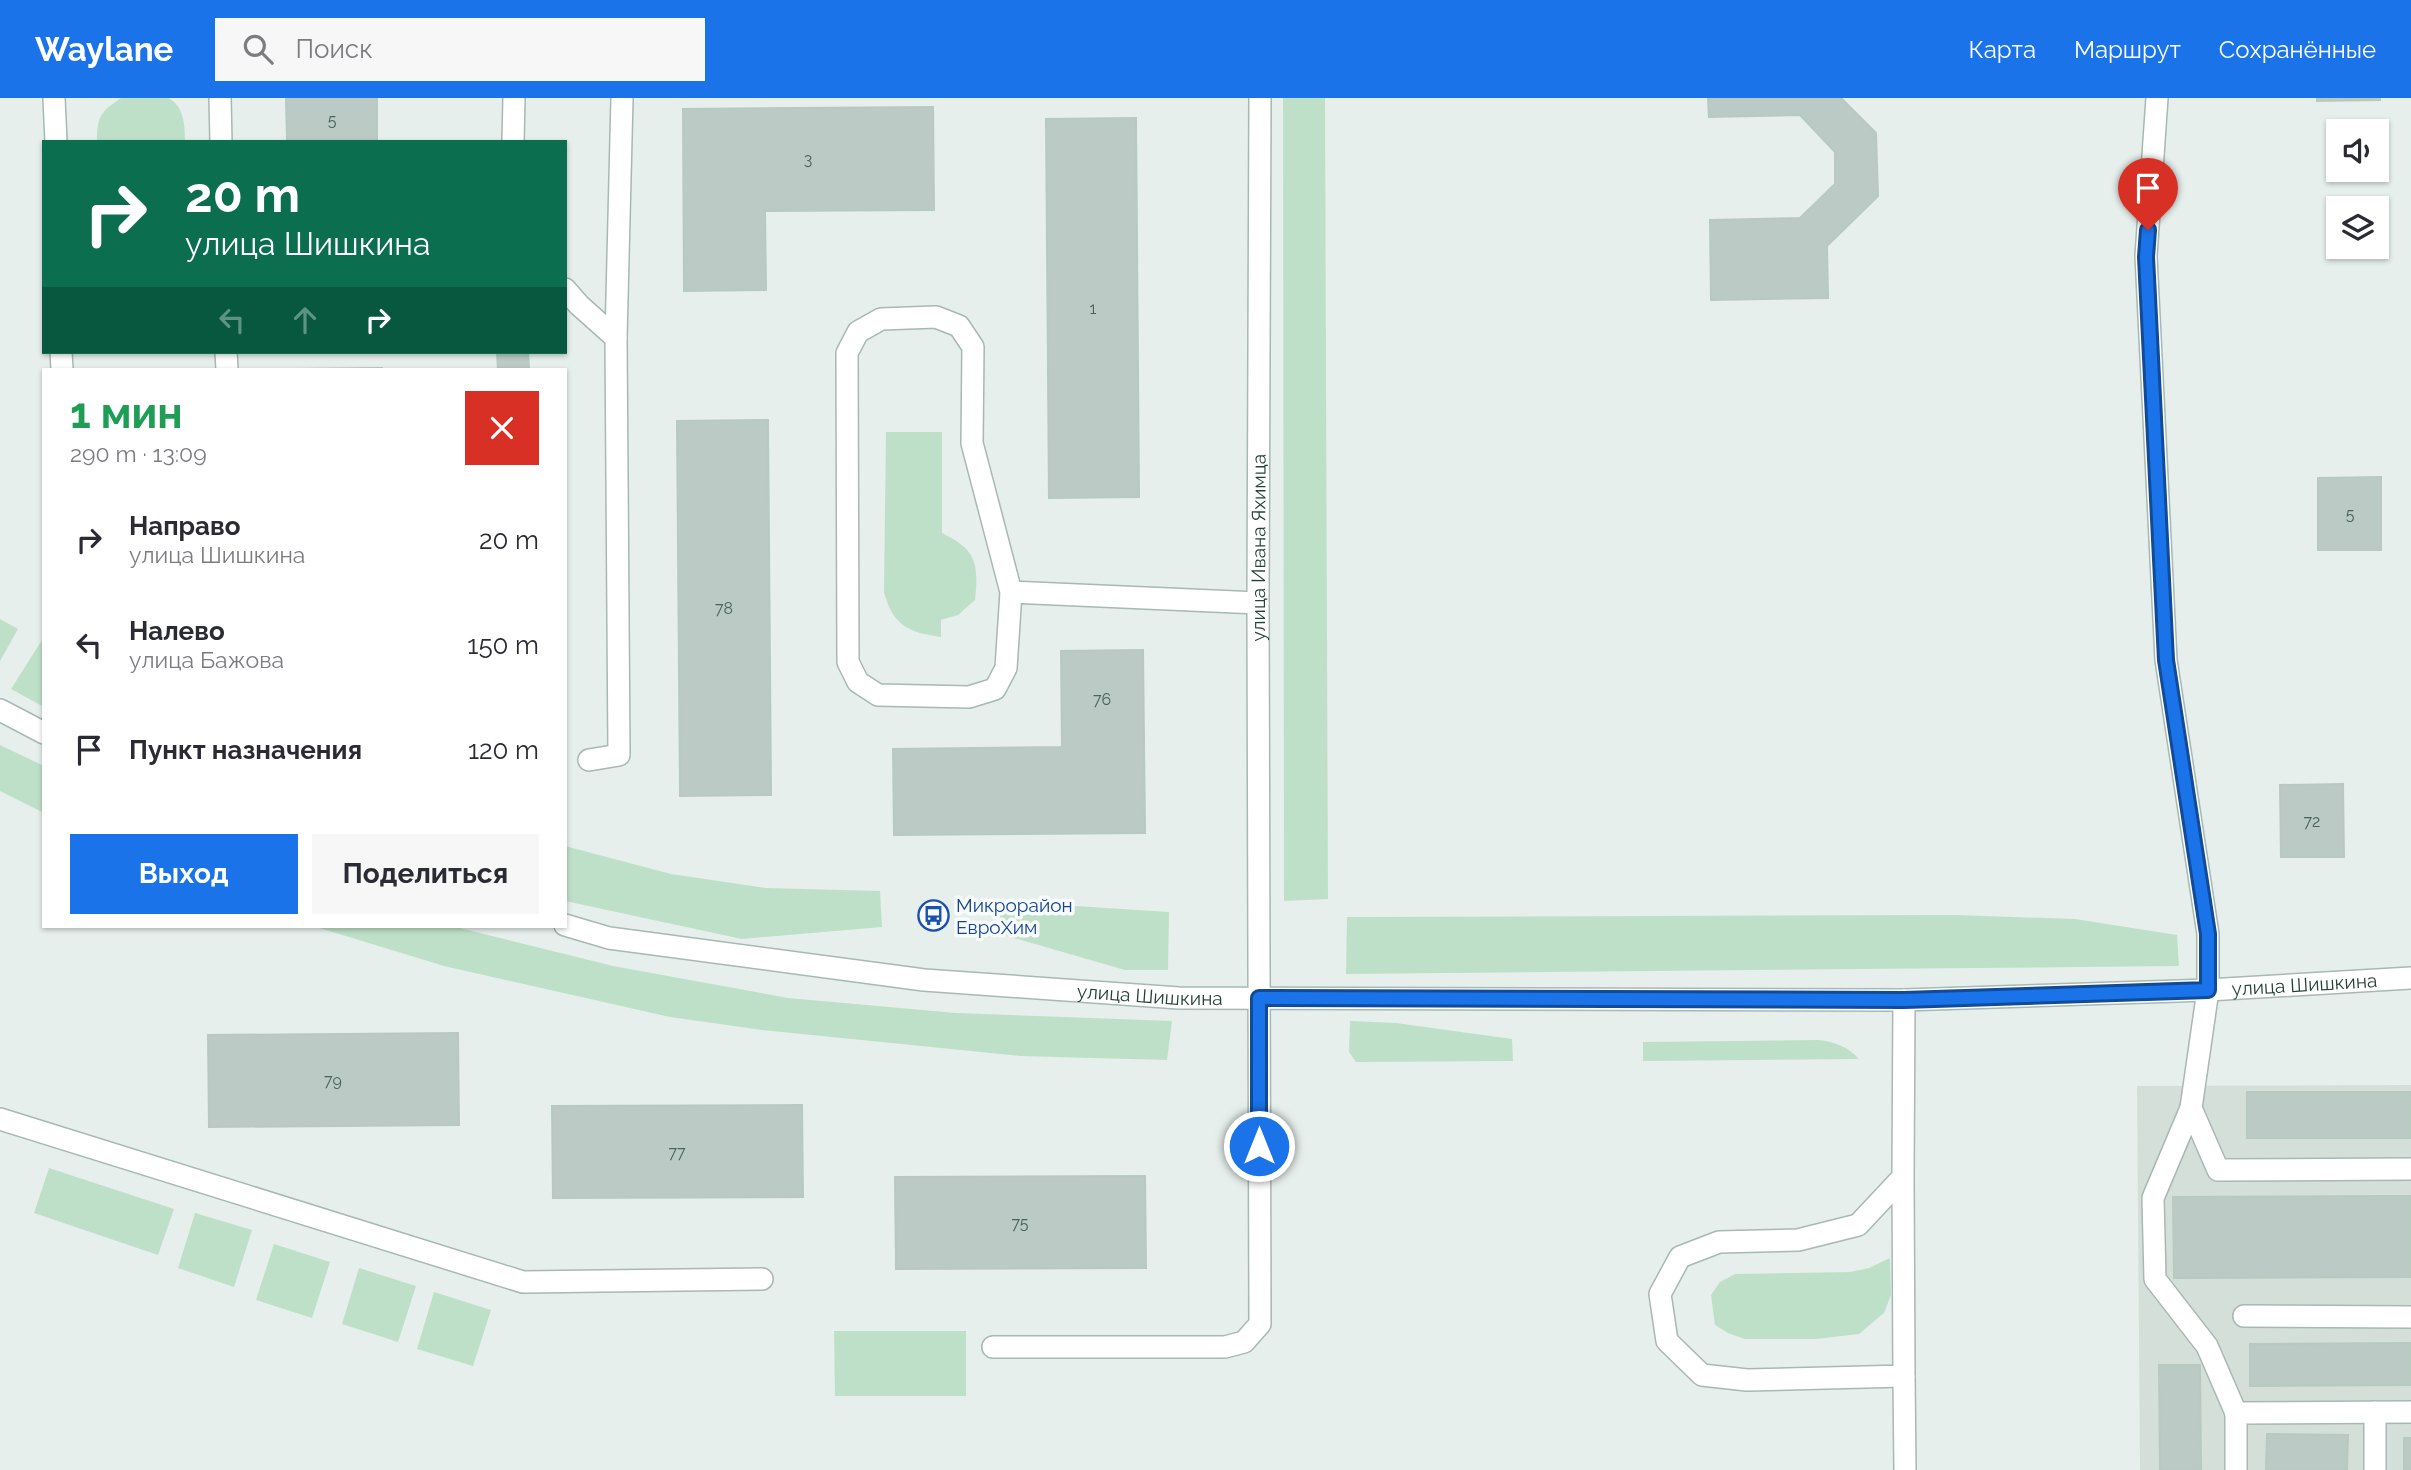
<!DOCTYPE html>
<html lang="ru">
<head>
<meta charset="utf-8">
<style>
	body { margin:0; font-family:Raleway,sans-serif; background:#f7f7f7; color:#2b2b33; height:100vh; display:flex; flex-direction:column; font-size:26px; white-space:nowrap }
	* { box-sizing:border-box; margin:0 }
	p { font-size:23px; color:#7c7c81 }
	.icon { flex:none; width:38px; height:38px; fill:none; stroke:currentColor; stroke-width:2; stroke-linecap:round; stroke-linejoin:round }
	.map { position:relative; flex:1; overflow:hidden }
	.sheet { position:absolute; left:42px; top:270px; width:525px; height:560px; display:flex; flex-direction:column; background:#fff; border-radius:0px; box-shadow:0 2px 5px #0004 }
	.sheet>* { flex:none }
	.hud { position:absolute; left:42px; top:42px; width:525px; height:214px; border-radius:0px; box-shadow:0 2px 5px #0004; background:#0b6e4f; color:#fff; overflow:hidden }
	.buttons { position:absolute; left:2326px; top:21px; display:grid; gap:14px }
	.buttons a { display:grid; place-items:center; width:63px; height:63px; border-radius:0px; background:#fff; box-shadow:0 2px 5px #0004; font-size:35px }
	.pin { position:absolute; display:grid; place-items:center; width:60px; height:60px; color:#fff; margin:-72px -30px; border-radius:50% 50% 50% 0; rotate:-45deg; box-shadow:0 0 7px #0007 }
	.pin .icon { rotate:45deg }
	.me { position:absolute; width:77px; margin:-38px; rotate:0deg; stroke-linejoin:round; filter:drop-shadow(0 0 5px #0008) }
	.turn { display:flex; align-items:center; gap:24px; height:147px; padding:0 28px; font-size:32px }
	.turn .icon { width:91px; height:91px; stroke-width:2.5 }
	.turn b { display:block; font-size:49px; line-height:60px }
	.lanes { display:flex; align-items:center; height:66px; padding:0 28px; background:#0003; justify-content:center; gap:35px; direction:ltr }
	.lanes .off { opacity:.35 }
	.round { display:grid; place-items:center; flex:none; width:74px; height:74px; border-radius:0px; background:#f7f7f7 }
	.head { display:flex; align-items:center; justify-content:space-between; height:119px; padding:0 28px }
	h1 { font-size:42px; font-weight:700; line-height:52px; color:#1e9e55 }
	.action { display:flex; gap:14px; margin-top:auto; padding:14px 28px }
	.action a { flex:1; height:80px; border-radius:0px; background:#1a73e8; color:#fff; font-size:28px; font-weight:700; line-height:80px; text-align:center }
	.action a+a { background:#f7f7f7; color:#2b2b33 }
	ul { padding:0; list-style:none }
	li { display:flex; align-items:center; gap:21px; height:105px; padding:0 28px }
	li div { flex:1 }
	li b { display:block; font-size:26px }
	li em { font-style:normal }
	header { display:flex; align-items:center; gap:42px; box-sizing:border-box; height:98px; padding:0 35px; background:#1a73e8; color:#fff }
	header strong { font-size:33px }
	nav { display:flex; gap:38px; margin-inline-start:auto; font-size:24px }
	.search { width:490px; height:63px; background:#f7f7f7; display:flex; align-items:center; gap:18px; box-sizing:border-box; padding:0 24px; border-radius:0px; color:#7c7c81; font-size:26px }
	.map>svg:first-child { display:block }
	.built { fill:#d4dfda }
	.green { fill:#bfe0c8 }
	.building { fill:#bbcac4; stroke:#b8c9c2; stroke-width:2 }
	.lines { fill:none; stroke-linecap:round; stroke-linejoin:round }
	.minor-casing { stroke:#a8b8b2; stroke-width:24 }
	.minor { stroke:#fff; stroke-width:21 }
	.route-casing { stroke:#114b97; stroke-width:18 }
	.route { stroke:#1a73e8; stroke-width:12 }
	.labels { text-anchor:middle; stroke-width:7; stroke-linejoin:round; paint-order:stroke }
	.number-label { font-size:16px; fill:#4a645c }
	.street-label { font-size:19px; fill:#24423a; stroke:#f7fbf9 }
	.transit-label { font-size:19px; fill:#164399; stroke:#f7fbf9; text-anchor:start }
</style>
</head>
<body>
<header>
<strong>Waylane</strong>
<div class="search"><svg class="icon" aria-label="search" viewBox="0 0 24 24"><circle cx="10" cy="10" r="6"/><path d="M15 15l6 6"/></svg>Поиск</div>
<nav><a>Карта</a><a>Маршрут</a><a>Сохранённые</a></nav>
</header>
<div class="map">
<svg width="2411" height="1372" viewBox="0 0 2411 1372">
	<rect width="100%" height="100%" fill="#e6efeb"/>
	<!-- built -->
	<path class="built" d="M 2411,987 L 2411,1372 L 2140,1372 L 2137,988 Z"/>
	<!-- green -->
	<path class="green" d="M 121,0 L 168,0 C 184,7 185,28 185,44 L 97,44 C 97,19 100,14 121,0 Z
		M 1283,0 L 1325,0 L 1328,801 L 1284,803 Z
		M 886,334 L 942,334 L 942,435 C 976,452 979,464 975,502 L 958,517 L 941,522 L 941,539 C 908,534 893,528 884,494 Z
		M 0,521 L 18,531 L 0,563 Z
		M 42,542 L 44,543 L 44,609 L 11,591 Z
		M 0,647 L 44,668 L 44,715 L 0,693 Z
		M 565,748 L 671,776 L 766,790 L 880,793 L 882,829 L 742,841 L 565,803 Z
		M 998,803 L 1169,814 L 1168,872 L 1125,872 L 1000,836 Z
		M 1955,817 L 2075,821 L 2177,837 L 2179,868 L 1346,876 L 1347,819 Z
		M 313,828 L 452,828 L 613,868 L 788,900 L 956,915 L 1172,923 L 1167,962 L 1020,958 L 762,932 L 670,919 L 444,868 Z
		M 1350,923 L 1396,925 L 1512,941 L 1513,963 L 1356,964 L 1349,954 Z
		M 1818,942 C 1835,944 1847,948 1859,961 L 1643,963 L 1643,944 Z
		M 49,1070 L 174,1111 L 158,1157 L 34,1115 Z
		M 195,1115 L 252,1132 L 234,1189 L 178,1170 Z
		M 274,1146 L 330,1164 L 312,1220 L 256,1202 Z
		M 1890,1160 L 1891,1197 L 1884,1215 L 1859,1236 L 1816,1241 L 1745,1241 L 1728,1235 L 1715,1227 L 1711,1197 L 1720,1184 L 1735,1176 L 1850,1174 L 1869,1170 Z
		M 359,1170 L 416,1188 L 398,1244 L 342,1226 Z
		M 434,1194 L 491,1212 L 473,1268 L 417,1251 Z
		M 834,1233 L 966,1233 L 966,1298 L 835,1298 Z"/>
	<!-- building -->
	<path class="building" d="M 286,0 L 377,0 L 377,44 L 287,44 Z
		M 1708,0 L 1841,0 L 1876,35 L 1878,98 L 1827,148 L 1828,200 L 1711,202 L 1710,122 L 1800,120 L 1835,86 L 1835,54 L 1800,17 L 1709,19 Z
		M 2317,0 L 2380,0 L 2380,2 L 2317,3 Z
		M 933,9 L 934,112 L 765,113 L 766,192 L 684,193 L 683,11 Z
		M 1136,20 L 1139,399 L 1049,400 L 1046,21 Z
		M 497,254 L 528,254 L 529,271 L 498,271 Z
		M 382,270 L 382,271 L 299,271 Z
		M 768,322 L 771,697 L 680,698 L 677,323 Z
		M 2381,379 L 2381,452 L 2318,452 L 2318,380 Z
		M 1143,552 L 1145,735 L 894,737 L 893,651 L 1062,649 L 1061,553 Z
		M 2343,686 L 2344,759 L 2281,759 L 2280,687 Z
		M 458,935 L 459,1027 L 209,1029 L 208,937 Z
		M 2247,994 L 2411,994 L 2411,1040 L 2247,1040 Z
		M 802,1007 L 803,1099 L 553,1100 L 552,1008 Z
		M 1145,1078 L 1146,1170 L 896,1171 L 895,1079 Z
		M 2411,1098 L 2411,1179 L 2174,1180 L 2173,1099 Z
		M 2411,1245 L 2411,1287 L 2250,1288 L 2250,1246 Z
		M 2159,1267 L 2200,1267 L 2201,1372 L 2160,1372 Z
		M 2267,1336 L 2348,1337 L 2347,1372 L 2266,1372 Z
		M 2404,1340 L 2411,1340 L 2411,1372 L 2404,1372 Z"/>
	<g class="lines">
		<defs>
			<g id="minor">
				<path d="M 54,0 L 56,44"/>
				<path d="M 220,0 L 221,44"/>
				<path d="M 2157,0 L 2146,158 L 2166,562 L 2208,836 L 2208,892 L 2191,1010 L 2218,1072 L 2411,1071"/>
				<path d="M 513,44 L 514,0"/>
				<path d="M 565,191 L 579,207 L 616,240 L 619,657 L 589,662"/>
				<path d="M 616,240 L 622,0"/>
				<path d="M 61,254 L 62,271"/>
				<path d="M 226,254 L 227,271"/>
				<path d="M 1011,494 L 1006,570 L 995,591 L 969,599 L 878,597 L 858,584 L 848,564 L 847,255 L 858,234 L 881,221 L 936,219 L 959,228 L 973,249 L 972,345 L 1011,494 L 1258,505"/>
				<path d="M 0,612 L 44,635"/>
				<path id="s1" d="M 565,827 L 609,840 L 924,882 L 1179,900 L 1904,902 L 2208,892 L 2411,880"/>
				<path d="M 2191,1010 L 2153,1100 L 2155,1181 L 2207,1248 L 2236,1315"/>
				<path d="M 0,1021 L 523,1184 L 762,1181"/>
				<path d="M 1903,1079 L 1904,1278 L 1747,1282 L 1702,1277 L 1667,1243 L 1660,1196 L 1680,1159 L 1719,1144 L 1798,1142 L 1858,1127 L 1903,1079 L 1904,902"/>
				<path d="M 2244,1218 L 2411,1219"/>
				<path id="s2" d="M 993,1249 L 1225,1249 L 1244,1244 L 1260,1226 L 1258,505 L 1260,0"/>
				<path d="M 1904,1278 L 1905,1372"/>
				<path d="M 2236,1372 L 2236,1315 L 2411,1314"/>
				<path d="M 2375,1372 L 2375,1314"/>
			</g>
		</defs>
		<!-- minor casing -->
		<use href="#minor" class="minor-casing"/>
		<!-- minor -->
		<use href="#minor" class="minor"/>
	</g>
	<g class="lines">
		<defs>
			<path id="route" d="M 1259,1048 L 1259,900 L 1904,902 L 2208,892 L 2208,836 L 2166,562 L 2146,159 L 2148,132"/>
		</defs>
		<!-- route casing -->
		<use href="#route" class="route-casing"/>
		<!-- route -->
		<use href="#route" class="route"/>
	</g>
	<!-- icons -->
	<defs>
		<symbol id="bus-ring" viewBox="-11 -11 22 22"><circle r="9.5" fill="#f7fbf9" stroke="#1a4fb4" stroke-width="1.5"/><path d="M-5-6H5V4H4V6H2V4H-2V6H-4V4H-5ZM-3.5-4V0h7V-4ZM-3.5 1.2v1.5H-2V1.2ZM2 1.2v1.5H3.5V1.2Z" fill="#1a4fb4"/></symbol>
	</defs>
	<g fill-rule="evenodd">
		<use href="#bus-ring" x="916" y="800" width="35" height="35"/>
	</g>
	<g class="labels">
		<!-- number labels -->
		<g class="number-label">
			<text x="332" y="28">5</text>
			<text x="808" y="67">3</text>
			<text x="1093" y="216">1</text>
			<text x="2350" y="422">5</text>
			<text x="724" y="516">78</text>
			<text x="1102" y="607">76</text>
			<text x="2312" y="729">72</text>
			<text x="333" y="988">79</text>
			<text x="677" y="1060">77</text>
			<text x="1020" y="1131">75</text>
		</g>
		<!-- street labels -->
		<g class="street-label">
			<text dy="7" stroke="none"><textPath href="#s2" startOffset="1052">улица Ивана Яхимца</textPath></text>
			<text dy="7" stroke="none"><textPath href="#s1" startOffset="1745">улица Шишкина</textPath></text>
			<text dy="7" stroke="none"><textPath href="#s1" startOffset="590">улица Шишкина</textPath></text>
		</g>
		<!-- transit labels -->
		<g class="transit-label">
			<text x="956" y="814">Микрорайон<tspan x="956" dy="22">ЕвроХим</tspan></text>
		</g>
	</g>
</svg>
<div class="buttons">
<a><svg class="icon" aria-label="sound" viewBox="0 0 24 24"><path d="M4 9h4l5-4v14l-5-4H4zM17 9q2 3 0 6"/></svg></a>
<a><svg class="icon" aria-label="layers" viewBox="0 0 24 24"><path d="M12 4l9 5-9 5-9-5zM3 14l9 5 9-5"/></svg></a>
</div>
<div class="pin" style="left:2148px;top:132px;background:#d93025"><svg class="icon" aria-label="arrive" viewBox="0 0 24 24"><path d="M6 21V4h12l-3 4 3 4H6"/></svg></div>
<svg class="me" style="left:1259px;top:1048px" viewBox="-20 -20 40 40"><circle r="17" fill="#1a73e8" stroke="#fff" stroke-width="3"/><path d="M0-11L8 9 0 5-8 9z" fill="#fff"/></svg>
<div class="hud">
<div class="turn"><svg class="icon" aria-label="right" viewBox="0 0 24 24"><path d="M7 20v-9h11M14 6l5 5-5 5"/></svg><div><b>20 m</b>улица Шишкина</div></div>
<div class="lanes"><svg class="icon off" aria-label="left" viewBox="0 0 24 24"><path d="M17 20v-9H6M10 6l-5 5 5 5"/></svg><svg class="icon off" aria-label="ahead" viewBox="0 0 24 24"><path d="M12 20V5M6 11l6-6 6 6"/></svg><svg class="icon" aria-label="right" viewBox="0 0 24 24"><path d="M7 20v-9h11M14 6l5 5-5 5"/></svg></div>
</div>
<section class="sheet">
<div class="head"><div><h1>1 мин</h1><p>290 m · 13:09</p></div><a class="round" style="background:#d93025;color:#fff"><svg class="icon" aria-label="close" viewBox="0 0 24 24"><path d="M6 6l12 12M18 6L6 18"/></svg></a></div>
<ul>
<li><svg class="icon" aria-label="right" viewBox="0 0 24 24"><path d="M7 20v-9h11M14 6l5 5-5 5"/></svg><div><b>Направо</b><p>улица Шишкина</p></div><em>20 m</em></li>
<li><svg class="icon" aria-label="left" viewBox="0 0 24 24"><path d="M17 20v-9H6M10 6l-5 5 5 5"/></svg><div><b>Налево</b><p>улица Бажова</p></div><em>150 m</em></li>
<li><svg class="icon" aria-label="arrive" viewBox="0 0 24 24"><path d="M6 21V4h12l-3 4 3 4H6"/></svg><div><b>Пункт назначения</b></div><em>120 m</em></li>
</ul>
<div class="action"><a>Выход</a><a>Поделиться</a></div>
</section>
</div>
</body>
</html>
